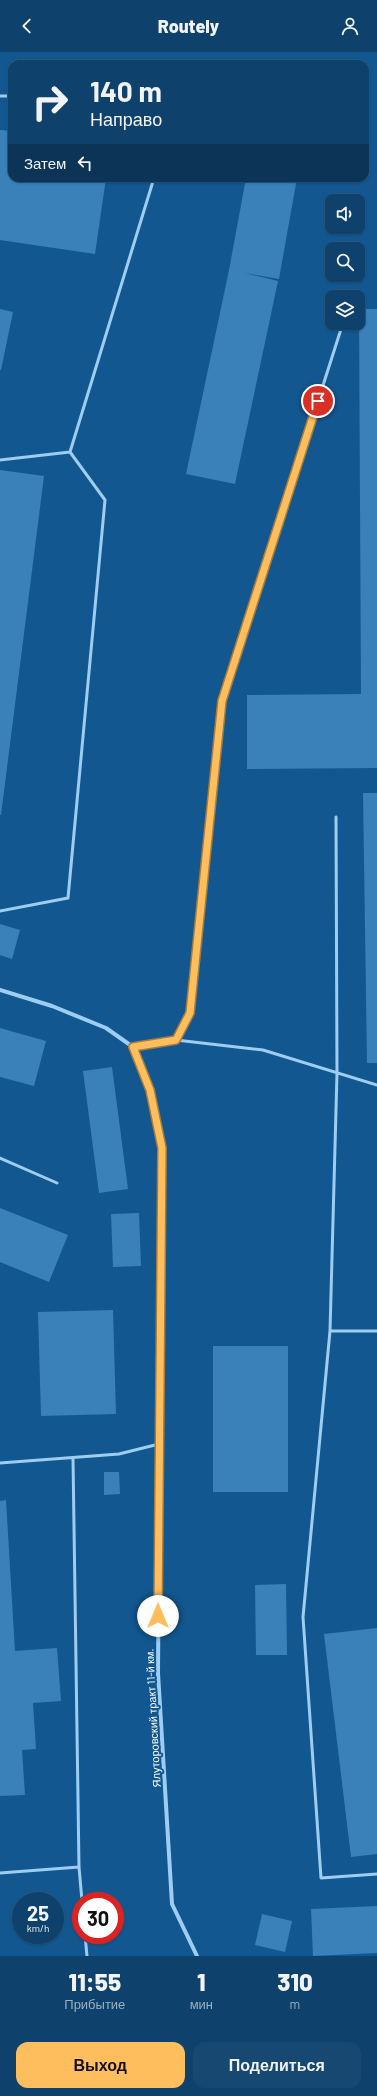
<!DOCTYPE html>
<html lang="ru">
<head>
<meta charset="utf-8">
<style>
	body { margin:0; font-family:Barlow,sans-serif; background:#174872; color:#f1f3f6; height:100vh; display:flex; flex-direction:column; font-size:15px; white-space:nowrap }
	* { box-sizing:border-box; margin:0 }
	p { font-size:13px; color:#9bafc2 }
	.icon { flex:none; width:22px; height:22px; fill:none; stroke:currentColor; stroke-width:2; stroke-linecap:round; stroke-linejoin:round }
	.map { position:relative; height:1904px; overflow:hidden }
	.panel { display:flex; flex-direction:column; background:#0e416c; flex:1 }
	.panel>* { flex:none }
	.hud { position:absolute; left:8px; top:8px; width:361px; height:122px; border-radius:12px; box-shadow:0 1px 3px #0004,0 0 0 1px #2e5a7f; background:#0e416c; color:#f1f3f6; overflow:hidden }
	.tools { position:absolute; left:325px; top:142px; display:grid; gap:8px }
	.tools a { display:grid; place-items:center; width:40px; height:40px; border-radius:8px; background:#0e416c; box-shadow:0 1px 3px #0004,0 0 0 1px #2e5a7f; font-size:20px }
	.speed { position:absolute; left:12px; top:1840px; display:flex; gap:8px; font-size:20px; font-weight:700; text-align:center }
	.speed>* { display:grid; place-content:center; width:52px; height:52px; border-radius:50%; background:#0e416c; box-shadow:0 1px 3px #0004,0 0 0 1px #2e5a7f; line-height:1 }
	.speed small { font-size:10px; font-weight:400 }
	.speed .limit { border:6px solid #d22; background:#fff; color:#111 }
	.pin { position:absolute; display:grid; place-items:center; width:34px; height:34px; color:#fff; margin:-17px; border:2px solid #fff; border-radius:50%; box-shadow:0 1px 4px #0007 }
	.me { position:absolute; width:44px; margin:-22px; rotate:0deg; stroke-linejoin:round; filter:drop-shadow(0 0 3px #0008) }
	.turn { display:flex; align-items:center; gap:14px; height:84px; padding:0 16px; font-size:18px }
	.turn .icon { width:52px; height:52px; stroke-width:2.5 }
	.turn b { display:block; font-size:28px; line-height:34px }
	.then { display:flex; align-items:center; height:38px; padding:0 16px; background:#0003; gap:8px; font-size:15px }
	.eta { display:flex; justify-content:space-evenly; align-items:center; height:68px; text-align:center }
	.eta b { font-size:24px; font-weight:800; line-height:28px }
	.primary-button { display:flex; gap:8px; margin-top:auto; padding:8px 16px }
	.primary-button a { flex:1; height:46px; border-radius:12px; background:#ffbe5e; color:#111; font-size:16px; font-weight:800; line-height:46px; text-align:center }
	.primary-button a+a { background:#174872; color:#f1f3f6 }
	header { display:flex; justify-content:space-between; align-items:center; height:52px; padding:0 16px; background:#0e416c; font-size:18px; font-weight:800 }
	.map>svg:first-child { display:block }
	.building { fill:#3a81b9 }
	.lines { fill:none; stroke-linecap:round; stroke-linejoin:round }
	.lane { stroke:#9dcdf2; stroke-width:3 }
	.street { stroke:#9dcdf2; stroke-width:4 }
	.route-casing { stroke:#a67c3d; stroke-width:10 }
	.route { stroke:#ffbe5e; stroke-width:7 }
	.labels { text-anchor:middle; stroke-width:4; stroke-linejoin:round; paint-order:stroke }
	.street-label { font-size:11px; fill:#fff; stroke:#125790 }
</style>
</head>
<body>
<header><svg class="icon" aria-label="back" viewBox="0 0 24 24"><path d="M15 5l-7 7 7 7"/></svg>Routely<svg class="icon" aria-label="person" viewBox="0 0 24 24"><circle cx="12" cy="8" r="4"/><path d="M4 21q1-7 8-7t8 7"/></svg></header>
<div class="map">
<svg width="377" height="1904" viewBox="0 0 377 1904">
	<rect width="100%" height="100%" fill="#125790"/>
	<!-- building -->
	<path class="building" d="M 365,39 L 370,40 L 366,60 L 365,60 Z
		M 0,78 L 12,79 L 12,126 L 106,126 L 95,202 L 0,188 Z
		M 246,126 L 297,126 L 279,227 L 244,221 L 278,229 L 235,432 L 186,422 L 229,218 Z
		M 0,257 L 13,260 L 1,318 L 0,318 Z
		M 359,257 L 377,257 L 377,716 L 247,717 L 247,643 L 361,642 Z
		M 0,418 L 44,424 L 1,763 L 0,763 Z
		M 363,741 L 377,741 L 377,1011 L 367,1011 Z
		M 0,872 L 20,878 L 12,907 L 0,903 Z
		M 0,976 L 46,989 L 34,1034 L 0,1025 Z
		M 112,1015 L 128,1137 L 99,1141 L 83,1019 Z
		M 0,1156 L 68,1183 L 49,1230 L 0,1210 Z
		M 139,1161 L 141,1214 L 113,1215 L 111,1162 Z
		M 113,1258 L 116,1362 L 41,1364 L 38,1260 Z
		M 213,1294 L 288,1294 L 288,1440 L 213,1440 Z
		M 104,1420 L 119,1420 L 120,1442 L 104,1443 Z
		M 6,1448 L 15,1599 L 57,1596 L 61,1649 L 33,1651 L 36,1697 L 22,1698 L 25,1743 L 0,1744 L 0,1449 Z
		M 286,1532 L 287,1603 L 256,1603 L 255,1533 Z
		M 377,1576 L 377,1802 L 351,1805 L 324,1582 Z
		M 377,1854 L 377,1901 L 313,1904 L 311,1857 Z
		M 262,1862 L 292,1869 L 285,1900 L 255,1893 Z"/>
	<g class="lines">
		<!-- lane -->
		<path class="lane" d="M 0,44 L 12,44
			M 0,408 L 70,400 L 154,126
			M 336,765 L 337,1021 L 330,1279 L 303,1565 L 321,1826 L 377,1822
			M 0,859 L 68,846 L 105,448 L 70,400
			M 176,988 L 189,961 L 222,649 L 342,274
			M 133,995 L 176,988 L 263,998 L 377,1033
			M 0,1106 L 57,1131
			M 330,1279 L 377,1279
			M 73,1406 L 79,1815 L 82,1849
			M 0,1411 L 119,1402 L 159,1392
			M 0,1821 L 79,1815
			M 85,1883 L 87,1904"/>
		<!-- street -->
		<path class="street" d="M 0,938 L 52,954 L 106,976 L 133,995 L 150,1038 L 162,1096 L 158,1621 L 172,1852 L 197,1904"/>
	</g>
	<g class="lines">
		<defs>
			<path id="route" d="M 158,1564 L 162,1096 L 150,1038 L 133,995 L 176,988 L 190,961 L 222,649 L 318,349"/>
		</defs>
		<!-- route casing -->
		<use href="#route" class="route-casing"/>
		<!-- route -->
		<use href="#route" class="route"/>
	</g>
	<g class="labels">
		<!-- street labels -->
		<g class="street-label">
			<text transform="translate(153 1666) rotate(-93)" y="4">Ялуторовский тракт 11-й км.</text>
		</g>
	</g>
</svg>
<div class="tools">
<a><svg class="icon" aria-label="sound" viewBox="0 0 24 24"><path d="M4 9h4l5-4v14l-5-4H4zM17 9q2 3 0 6"/></svg></a>
<a><svg class="icon" aria-label="search" viewBox="0 0 24 24"><circle cx="10" cy="10" r="6"/><path d="M15 15l6 6"/></svg></a>
<a><svg class="icon" aria-label="layers" viewBox="0 0 24 24"><path d="M12 4l9 5-9 5-9-5zM3 14l9 5 9-5"/></svg></a>
</div>
<div class="speed"><div>25<small>km/h</small></div><div class="limit">30</div></div>
<div class="pin" style="left:318px;top:349px;background:#d93025"><svg class="icon" aria-label="arrive" viewBox="0 0 24 24"><path d="M6 21V4h12l-3 4 3 4H6"/></svg></div>
<svg class="me" style="left:158px;top:1564px" viewBox="-20 -20 40 40"><circle r="19" fill="#fff"/><path d="M0-13L10 11 0 6-10 11z" fill="#ffbe5e"/></svg>
<div class="hud">
<div class="turn"><svg class="icon" aria-label="right" viewBox="0 0 24 24"><path d="M7 20v-9h11M14 6l5 5-5 5"/></svg><div><b>140 m</b>Направо</div></div>
<div class="then">Затем<svg class="icon" aria-label="left" viewBox="0 0 24 24"><path d="M17 20v-9H6M10 6l-5 5 5 5"/></svg></div>
</div>
</div>
<section class="panel">
<div class="eta">
<div><b>11:55</b><p>Прибытие</p></div>
<div><b>1</b><p>мин</p></div>
<div><b>310</b><p>m</p></div>
</div>
<div class="primary-button"><a>Выход</a><a>Поделиться</a></div>
</section>
</body>
</html>
